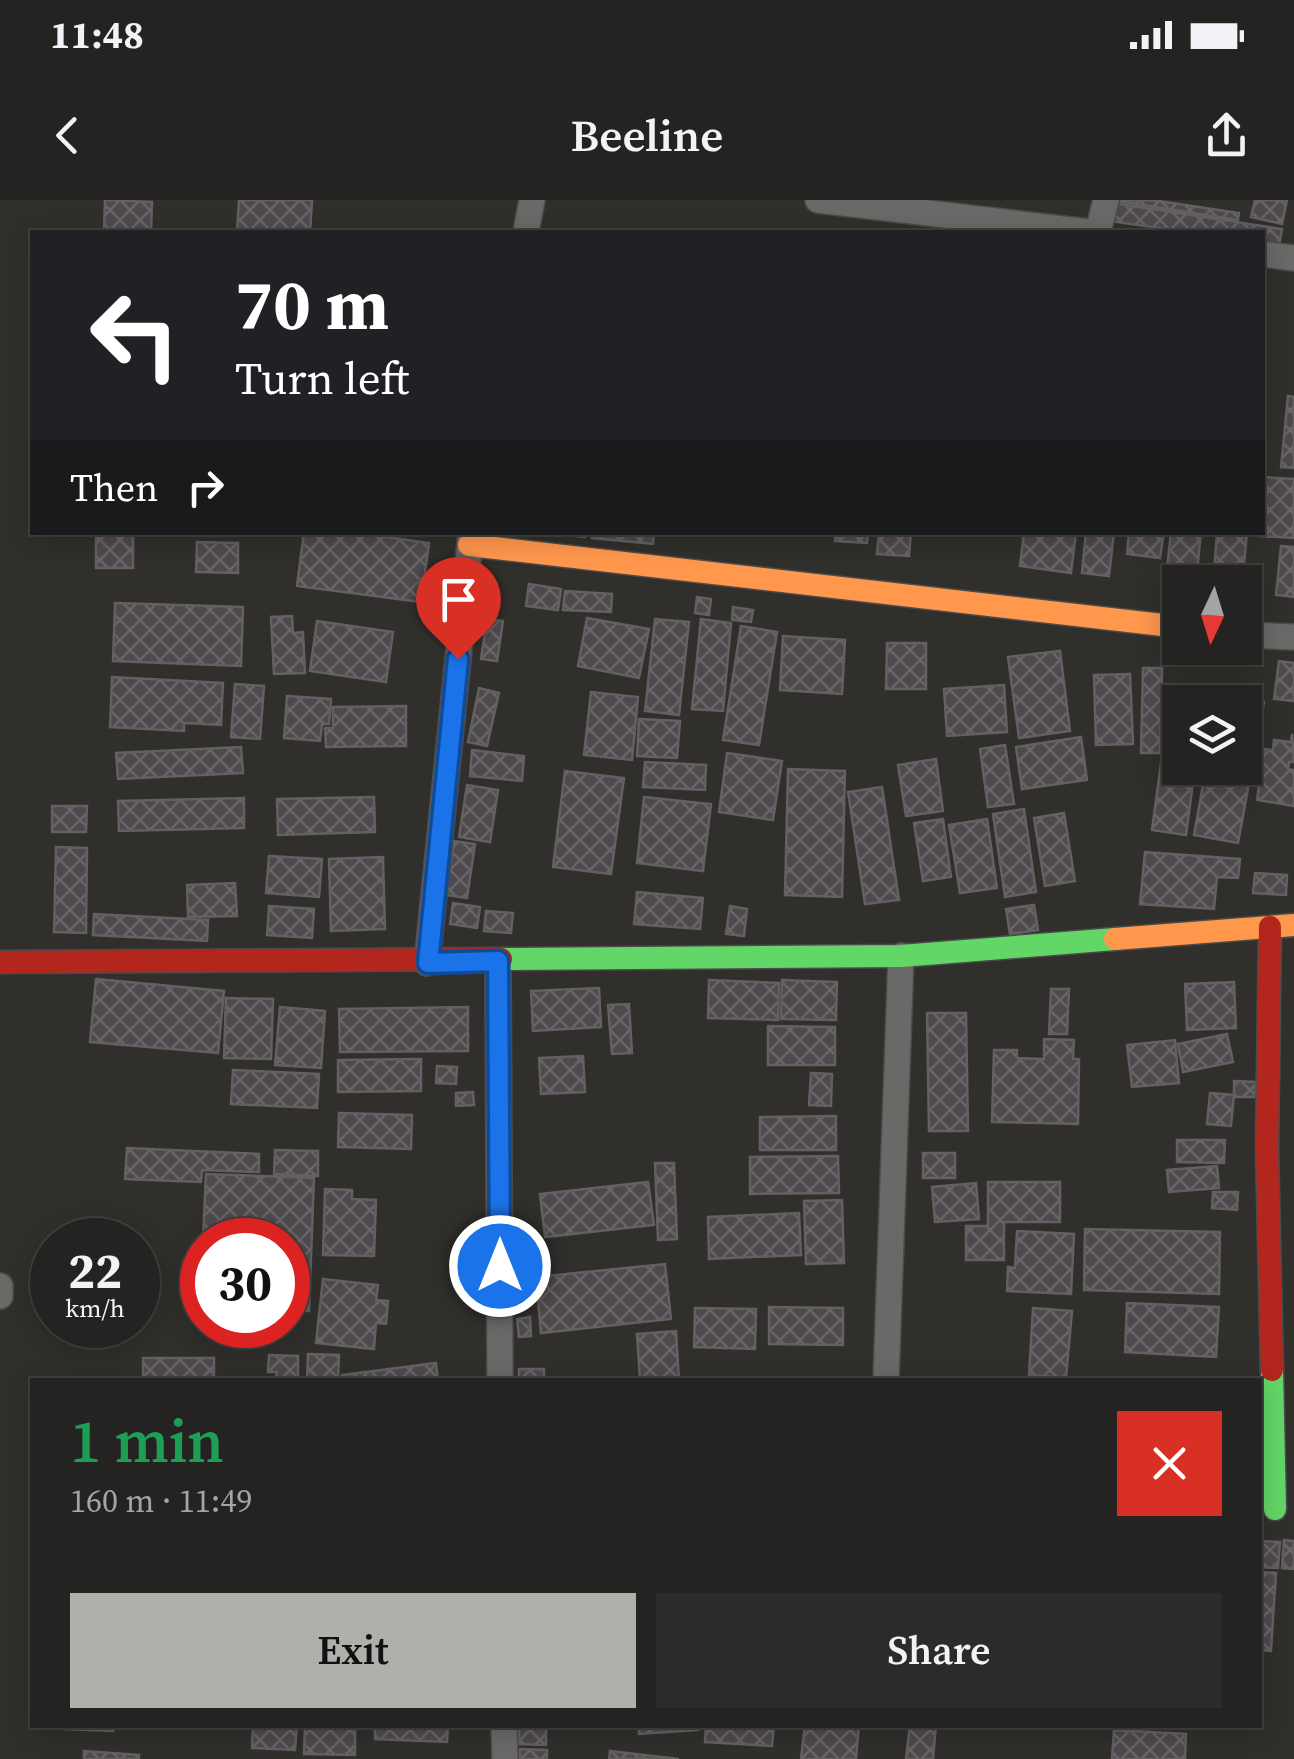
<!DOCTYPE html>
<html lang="en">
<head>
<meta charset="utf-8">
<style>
	body { margin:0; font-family:"Source Serif 4",serif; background:#2c2b2a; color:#f1f3f6; height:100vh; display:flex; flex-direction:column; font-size:38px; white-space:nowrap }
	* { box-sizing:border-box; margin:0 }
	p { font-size:32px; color:#a3a4a5 }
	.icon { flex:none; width:55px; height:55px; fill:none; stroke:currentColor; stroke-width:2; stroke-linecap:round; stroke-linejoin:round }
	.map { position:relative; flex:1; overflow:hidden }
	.drawer { position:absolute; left:30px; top:1178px; width:1232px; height:350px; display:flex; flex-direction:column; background:#242321; border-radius:0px; box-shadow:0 5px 25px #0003,0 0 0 2px #41403f }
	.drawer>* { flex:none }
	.top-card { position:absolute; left:30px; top:30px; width:1235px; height:305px; border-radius:0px; box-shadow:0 5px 25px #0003,0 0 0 2px #41403f; background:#202124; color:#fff; overflow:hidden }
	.needle { width:65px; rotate:184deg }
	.tools { position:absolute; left:1162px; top:365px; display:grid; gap:20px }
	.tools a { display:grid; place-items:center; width:100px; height:100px; border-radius:0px; background:#242321; box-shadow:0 5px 25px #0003,0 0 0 2px #41403f; font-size:50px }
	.speed { position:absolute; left:30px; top:1018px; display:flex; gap:20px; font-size:50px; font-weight:700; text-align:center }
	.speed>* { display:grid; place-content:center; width:130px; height:130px; border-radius:50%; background:#242321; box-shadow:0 5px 25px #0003,0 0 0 2px #41403f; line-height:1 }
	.speed small { font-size:25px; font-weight:400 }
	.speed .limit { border:15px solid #d22; background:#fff; color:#111 }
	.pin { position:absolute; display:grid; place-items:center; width:85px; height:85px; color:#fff; margin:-102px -42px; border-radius:50% 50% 50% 0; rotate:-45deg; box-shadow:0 0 10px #0007 }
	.pin .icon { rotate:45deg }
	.me { position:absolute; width:110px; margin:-55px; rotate:0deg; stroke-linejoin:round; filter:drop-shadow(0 0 8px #0008) }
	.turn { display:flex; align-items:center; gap:35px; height:210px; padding:0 40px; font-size:45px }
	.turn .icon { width:130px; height:130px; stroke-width:2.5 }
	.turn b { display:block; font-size:70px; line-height:85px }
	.then { display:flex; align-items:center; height:95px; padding:0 40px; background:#0003; gap:20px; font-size:38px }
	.round { display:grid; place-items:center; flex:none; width:105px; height:105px; border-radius:0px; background:#2c2b2a }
	.summary { display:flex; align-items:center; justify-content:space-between; height:170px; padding:0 40px }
	h1 { font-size:60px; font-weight:600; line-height:75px; color:#1e9e55 }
	.action { display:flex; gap:20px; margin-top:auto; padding:20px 40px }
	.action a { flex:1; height:115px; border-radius:0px; background:#b1afab; color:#111; font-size:40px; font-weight:600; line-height:115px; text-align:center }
	.action a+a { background:#2c2b2a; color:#f1f3f6 }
	.status { display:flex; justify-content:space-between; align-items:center; height:70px; padding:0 50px; background:#242321; direction:ltr }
	.status svg { height:28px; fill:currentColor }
	header { display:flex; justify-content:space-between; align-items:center; height:130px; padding:0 40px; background:#242321; font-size:45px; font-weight:600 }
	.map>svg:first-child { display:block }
	.building { fill:url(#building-cross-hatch); stroke:#626060; stroke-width:2.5 }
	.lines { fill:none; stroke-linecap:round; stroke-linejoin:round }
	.street-casing { stroke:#4c4b49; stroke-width:28 }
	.fast-casing { stroke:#4c4b49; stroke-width:25 }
	.slow-casing { stroke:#4c4b49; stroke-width:25 }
	.jam-casing { stroke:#4c4b49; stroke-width:25 }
	.street { stroke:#6a6967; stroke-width:25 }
	.fast { stroke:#63d668; stroke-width:22 }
	.slow { stroke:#ff974d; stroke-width:22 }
	.jam { stroke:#b3261e; stroke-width:22 }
	.route-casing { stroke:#114b97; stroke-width:25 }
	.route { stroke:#1a73e8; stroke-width:18 }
</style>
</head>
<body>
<div class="status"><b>11:48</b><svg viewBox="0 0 49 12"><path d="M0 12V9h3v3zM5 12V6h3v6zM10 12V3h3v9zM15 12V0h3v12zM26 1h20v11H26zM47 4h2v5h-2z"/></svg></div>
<header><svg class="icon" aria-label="back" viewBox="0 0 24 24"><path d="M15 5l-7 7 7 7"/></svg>Beeline<svg class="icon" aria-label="share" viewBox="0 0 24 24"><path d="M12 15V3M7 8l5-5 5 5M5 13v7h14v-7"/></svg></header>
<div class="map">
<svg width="1294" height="1559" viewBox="0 0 1294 1559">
	<defs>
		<pattern id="building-cross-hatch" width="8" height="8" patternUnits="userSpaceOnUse" patternTransform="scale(2.5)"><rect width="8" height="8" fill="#4e494d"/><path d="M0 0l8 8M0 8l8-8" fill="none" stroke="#686467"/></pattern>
	</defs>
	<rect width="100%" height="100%" fill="#302f2c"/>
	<!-- building -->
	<path class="building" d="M 105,0 L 152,2 L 151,32 L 104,32 Z
		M 239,0 L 312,0 L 310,32 L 237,32 Z
		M 1152,0 L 1239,13 L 1238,20 L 1117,1 Z
		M 1255,0 L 1287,0 L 1282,24 L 1251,17 Z
		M 1112,3 L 1282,29 L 1279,46 L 1262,44 L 1262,32 L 1188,32 L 1109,21 Z
		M 1288,196 L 1294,197 L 1294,268 L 1281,267 Z
		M 1264,277 L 1294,279 L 1294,338 L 1260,336 Z
		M 96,332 L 133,332 L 133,368 L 96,368 Z
		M 304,332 L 351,332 L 429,343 L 421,402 L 297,386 Z
		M 532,332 L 585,332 L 585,337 Z
		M 592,332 L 654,332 L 653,344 L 592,338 Z
		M 836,332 L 868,332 L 867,343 L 835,341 Z
		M 879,332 L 911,332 L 909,356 L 877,354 Z
		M 1024,332 L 1076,332 L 1071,373 L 1020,366 Z
		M 1086,332 L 1114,332 L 1109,376 L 1082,373 Z
		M 1129,332 L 1164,332 L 1160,358 L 1127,354 Z
		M 1171,332 L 1201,332 L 1196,382 L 1166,379 Z
		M 1217,332 L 1247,332 L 1243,376 L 1214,373 Z
		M 197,342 L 238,343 L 238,373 L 196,372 Z
		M 1281,346 L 1294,347 L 1294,397 L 1276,395 Z
		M 529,384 L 561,389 L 558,410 L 526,406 Z
		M 565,391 L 612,394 L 611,412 L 563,410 Z
		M 697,397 L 711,399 L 709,415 L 695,413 Z
		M 115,403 L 243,407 L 241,466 L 113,461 Z
		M 733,407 L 753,410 L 751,422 L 732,420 Z
		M 292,416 L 293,433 L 303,432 L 305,473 L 274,474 L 271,417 Z
		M 587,418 L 649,429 L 639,478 L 578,466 Z
		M 487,419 L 503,421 L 497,461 L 481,459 Z
		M 655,419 L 689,422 L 679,515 L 645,511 Z
		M 701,419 L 731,423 L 723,511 L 692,509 Z
		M 317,421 L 393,432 L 386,482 L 310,471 Z
		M 741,426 L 777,432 L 759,545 L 723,540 Z
		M 783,436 L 845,440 L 842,494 L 780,490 Z
		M 887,443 L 926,443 L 926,489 L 886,489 Z
		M 1060,451 L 1070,531 L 1019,538 L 1008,457 Z
		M 1279,461 L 1294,463 L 1294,501 L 1274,499 Z
		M 1143,468 L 1162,468 L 1160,553 L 1141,553 Z
		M 1130,474 L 1133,544 L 1096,545 L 1094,475 Z
		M 112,477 L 223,483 L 221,525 L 184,523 L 184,531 L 110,527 Z
		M 235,484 L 264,486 L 260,539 L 231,537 Z
		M 1004,485 L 1007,532 L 947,536 L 944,489 Z
		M 479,488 L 499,493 L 487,546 L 468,542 Z
		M 591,492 L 638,497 L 632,560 L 584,555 Z
		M 1219,494 L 1264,502 L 1238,643 L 1194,635 L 1206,568 L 1245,568 L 1245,502 L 1218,502 Z
		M 287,496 L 331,499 L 329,524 L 322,524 L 320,541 L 284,538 Z
		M 406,506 L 406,546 L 326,547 L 325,528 L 333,528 L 333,507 Z
		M 639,519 L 680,521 L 677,558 L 637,556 Z
		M 1166,526 L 1180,528 L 1180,568 L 1195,568 L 1186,635 L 1152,630 Z
		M 1292,534 L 1294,562 L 1289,562 L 1288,569 L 1294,570 L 1294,606 L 1257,600 L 1264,549 L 1273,550 L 1274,540 L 1291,542 Z
		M 1081,537 L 1087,580 L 1022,589 L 1016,547 Z
		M 1005,545 L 1014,604 L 988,607 L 980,549 Z
		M 241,547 L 243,573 L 118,579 L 116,553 Z
		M 472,550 L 524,556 L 522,581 L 470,576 Z
		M 727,553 L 782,561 L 773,620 L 719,612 Z
		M 936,559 L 943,611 L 906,616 L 898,565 Z
		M 645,562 L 706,565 L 705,590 L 643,587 Z
		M 788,569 L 845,571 L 842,697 L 785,695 Z
		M 565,571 L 624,578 L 611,674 L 553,667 Z
		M 467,585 L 498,590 L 490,642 L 459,637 Z
		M 882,587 L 899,700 L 865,704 L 848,592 Z
		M 374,597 L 375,632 L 278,635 L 277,599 Z
		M 644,597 L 711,604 L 703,671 L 637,663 Z
		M 244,598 L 244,628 L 119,631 L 118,601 Z
		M 52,606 L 87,606 L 86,632 L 52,632 Z
		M 1024,609 L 1036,692 L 1005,697 L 993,614 Z
		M 1064,613 L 1075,681 L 1045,686 L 1034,618 Z
		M 943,619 L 951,677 L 923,681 L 914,623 Z
		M 987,619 L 997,688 L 960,693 L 949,625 Z
		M 454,641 L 475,644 L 467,698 L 446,695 Z
		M 56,647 L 87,648 L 86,733 L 54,732 Z
		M 1145,652 L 1240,659 L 1238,678 L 1217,677 L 1214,709 L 1140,704 Z
		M 269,656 L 322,659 L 319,697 L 266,693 Z
		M 383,657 L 385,729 L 331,731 L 329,659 Z
		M 1255,673 L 1287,675 L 1286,695 L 1253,693 Z
		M 235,683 L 237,716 L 188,717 L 187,685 Z
		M 637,692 L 703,698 L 700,729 L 634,724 Z
		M 453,703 L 480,707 L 477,728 L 450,724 Z
		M 1034,705 L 1038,730 L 1010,734 L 1006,709 Z
		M 269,706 L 314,709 L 312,738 L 267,735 Z
		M 730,706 L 747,709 L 744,736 L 726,734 Z
		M 486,711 L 513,713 L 511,733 L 484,731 Z
		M 94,714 L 208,720 L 207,741 L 93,735 Z
		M 96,779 L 224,791 L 218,853 L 90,842 Z
		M 709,780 L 779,783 L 778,820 L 708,818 Z
		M 782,780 L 837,782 L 836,820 L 781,819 Z
		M 1234,782 L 1236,828 L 1187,830 L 1185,784 Z
		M 599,788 L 601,827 L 533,831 L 531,791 Z
		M 1051,789 L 1069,789 L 1067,834 L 1049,834 Z
		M 226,798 L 273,799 L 271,859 L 224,858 Z
		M 629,804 L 632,853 L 612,854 L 608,805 Z
		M 280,807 L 325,811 L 321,868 L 275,865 Z
		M 468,807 L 468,851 L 340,852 L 339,809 Z
		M 927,813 L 966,813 L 968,931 L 929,931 Z
		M 768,826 L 835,827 L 835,865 L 768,865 Z
		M 1227,834 L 1233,862 L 1183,872 L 1178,844 Z
		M 1044,839 L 1074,840 L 1073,859 L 1079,859 L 1078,924 L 992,922 L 994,850 L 1017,850 L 1017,858 L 1044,859 Z
		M 1175,840 L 1179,883 L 1132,887 L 1127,845 Z
		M 583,856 L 585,892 L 541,894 L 539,858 Z
		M 421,859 L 421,891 L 338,892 L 338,860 Z
		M 437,866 L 457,867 L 456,884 L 436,883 Z
		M 233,870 L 319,874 L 317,908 L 231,904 Z
		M 811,873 L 832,874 L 831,906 L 809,905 Z
		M 1234,881 L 1256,882 L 1255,897 L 1234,897 Z
		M 473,892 L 474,905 L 456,906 L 456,893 Z
		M 1210,893 L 1234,895 L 1231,926 L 1207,924 Z
		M 339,913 L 412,915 L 411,949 L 338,947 Z
		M 836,916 L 836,950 L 760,950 L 760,917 Z
		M 1177,940 L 1225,940 L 1224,963 L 1177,962 Z
		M 127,948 L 259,954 L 259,972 L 202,970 L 201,982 L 125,979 Z
		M 275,950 L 318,951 L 318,976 L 274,974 Z
		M 923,953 L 955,953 L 955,978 L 923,978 Z
		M 838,956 L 839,993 L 750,994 L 750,957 Z
		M 655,963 L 674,963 L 677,1039 L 658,1040 Z
		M 1217,966 L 1219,988 L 1169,992 L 1167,970 Z
		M 206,974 L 314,978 L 309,1111 L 288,1110 L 288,1040 L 203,1040 Z
		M 648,982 L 654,1025 L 545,1037 L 540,994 Z
		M 988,982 L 1060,982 L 1060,1022 L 1004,1022 L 1004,1060 L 966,1060 L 966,1026 L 988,1026 Z
		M 976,983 L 979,1019 L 935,1022 L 932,987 Z
		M 325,989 L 352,990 L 352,999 L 376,1000 L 374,1056 L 323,1055 Z
		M 1213,992 L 1238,992 L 1237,1010 L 1212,1008 Z
		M 842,1000 L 844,1063 L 806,1064 L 804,1001 Z
		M 799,1013 L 801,1055 L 709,1059 L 708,1017 Z
		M 1085,1029 L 1220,1032 L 1219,1094 L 1084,1090 Z
		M 1017,1031 L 1074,1034 L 1071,1094 L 1007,1091 L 1008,1067 L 1015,1068 Z
		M 665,1064 L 671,1119 L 541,1133 L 536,1077 Z
		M 323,1079 L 378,1085 L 376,1100 L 388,1101 L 386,1124 L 376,1123 L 374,1149 L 316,1143 Z
		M 1127,1103 L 1219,1107 L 1216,1157 L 1125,1152 Z
		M 769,1107 L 843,1108 L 843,1145 L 769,1144 Z
		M 695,1108 L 756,1109 L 755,1149 L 694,1147 Z
		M 1033,1108 L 1072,1111 L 1066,1178 L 1029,1175 Z
		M 530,1117 L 531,1136 L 519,1137 L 517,1119 Z
		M 676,1131 L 679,1180 L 640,1180 L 637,1134 Z
		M 308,1154 L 339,1155 L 338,1180 L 307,1180 Z
		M 269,1155 L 298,1156 L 298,1178 L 276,1177 L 277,1172 L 268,1172 Z
		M 143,1158 L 214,1158 L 214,1180 L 143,1180 Z
		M 436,1163 L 438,1180 L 343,1180 L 342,1175 Z
		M 519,1169 L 544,1169 L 544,1180 L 519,1180 Z
		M 1284,1340 L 1294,1341 L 1294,1369 L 1282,1368 Z
		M 1260,1341 L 1280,1342 L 1278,1368 L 1260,1367 Z
		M 1260,1372 L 1276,1373 L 1271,1451 L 1260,1450 Z
		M 65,1525 L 113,1525 L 113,1531 L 65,1529 Z
		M 253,1525 L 297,1525 L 295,1550 L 252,1548 Z
		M 305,1525 L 355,1525 L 355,1555 L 304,1554 Z
		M 375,1525 L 448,1525 L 447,1542 L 375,1539 Z
		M 519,1525 L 546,1525 L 546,1545 L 519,1544 Z
		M 639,1525 L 698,1525 L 698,1530 L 639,1534 Z
		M 706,1525 L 774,1525 L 772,1546 L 705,1542 Z
		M 805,1525 L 859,1525 L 856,1559 L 801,1559 Z
		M 910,1525 L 936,1525 L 933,1559 L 906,1559 Z
		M 1114,1530 L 1186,1534 L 1185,1559 L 1112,1559 Z
		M 520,1549 L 547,1550 L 547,1559 L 520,1559 Z
		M 84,1551 L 139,1555 L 139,1559 L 84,1559 Z
		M 610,1551 L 679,1559 L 609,1559 Z"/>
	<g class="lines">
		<defs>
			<path id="street" d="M 818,0 L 1088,32
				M 526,32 L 532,0
				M 1098,32 L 1106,0
				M 1262,54 L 1294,58
				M 1245,435 L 1294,437
				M 498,761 L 500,1180
				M 427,763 L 471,332
				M 0,1086 L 0,1096
				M 886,1180 L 901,756
				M 504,1525 L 505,1559"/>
			<path id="fast" d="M 501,759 L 901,756 L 1115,739
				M 1272,1170 L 1275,1309"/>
			<path id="slow" d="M 469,345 L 1180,427
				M 1115,739 L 1294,725"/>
			<path id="jam" d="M 1270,727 L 1267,950 L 1272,1170
				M 0,762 L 501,759"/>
		</defs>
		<!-- street casing -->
		<use href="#street" class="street-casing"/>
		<!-- fast casing -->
		<use href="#fast" class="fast-casing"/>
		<!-- slow casing -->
		<use href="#slow" class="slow-casing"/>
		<!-- jam casing -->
		<use href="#jam" class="jam-casing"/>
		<!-- street -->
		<use href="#street" class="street"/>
		<!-- fast -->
		<use href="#fast" class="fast"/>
		<!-- slow -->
		<use href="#slow" class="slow"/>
		<!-- jam -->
		<use href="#jam" class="jam"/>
	</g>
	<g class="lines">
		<defs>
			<path id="route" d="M 458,459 L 428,763 L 498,761 L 500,1066"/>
		</defs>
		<!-- route casing -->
		<use href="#route" class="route-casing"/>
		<!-- route -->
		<use href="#route" class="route"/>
	</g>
</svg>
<div class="tools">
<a><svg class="needle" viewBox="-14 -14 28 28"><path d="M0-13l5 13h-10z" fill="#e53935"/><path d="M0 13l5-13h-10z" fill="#a3a4a5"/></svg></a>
<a><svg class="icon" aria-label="layers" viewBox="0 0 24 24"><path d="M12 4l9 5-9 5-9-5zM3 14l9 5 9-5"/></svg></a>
</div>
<div class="speed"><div>22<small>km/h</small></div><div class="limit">30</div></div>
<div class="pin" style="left:458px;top:459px;background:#d93025"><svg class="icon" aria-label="arrive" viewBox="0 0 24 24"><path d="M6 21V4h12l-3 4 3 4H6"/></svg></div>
<svg class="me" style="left:500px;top:1066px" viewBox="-20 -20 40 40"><circle r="17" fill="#1a73e8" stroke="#fff" stroke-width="3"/><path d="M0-11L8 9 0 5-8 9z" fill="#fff"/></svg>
<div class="top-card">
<div class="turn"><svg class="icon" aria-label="left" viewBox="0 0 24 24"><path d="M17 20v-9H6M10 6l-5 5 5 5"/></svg><div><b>70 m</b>Turn left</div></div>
<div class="then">Then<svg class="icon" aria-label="right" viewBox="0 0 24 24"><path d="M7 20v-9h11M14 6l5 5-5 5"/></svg></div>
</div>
<section class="drawer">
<div class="summary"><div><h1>1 min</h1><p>160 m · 11:49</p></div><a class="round" style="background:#d93025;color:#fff"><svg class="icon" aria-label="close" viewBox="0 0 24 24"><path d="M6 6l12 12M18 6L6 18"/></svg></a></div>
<div class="action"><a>Exit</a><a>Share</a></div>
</section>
</div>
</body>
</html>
